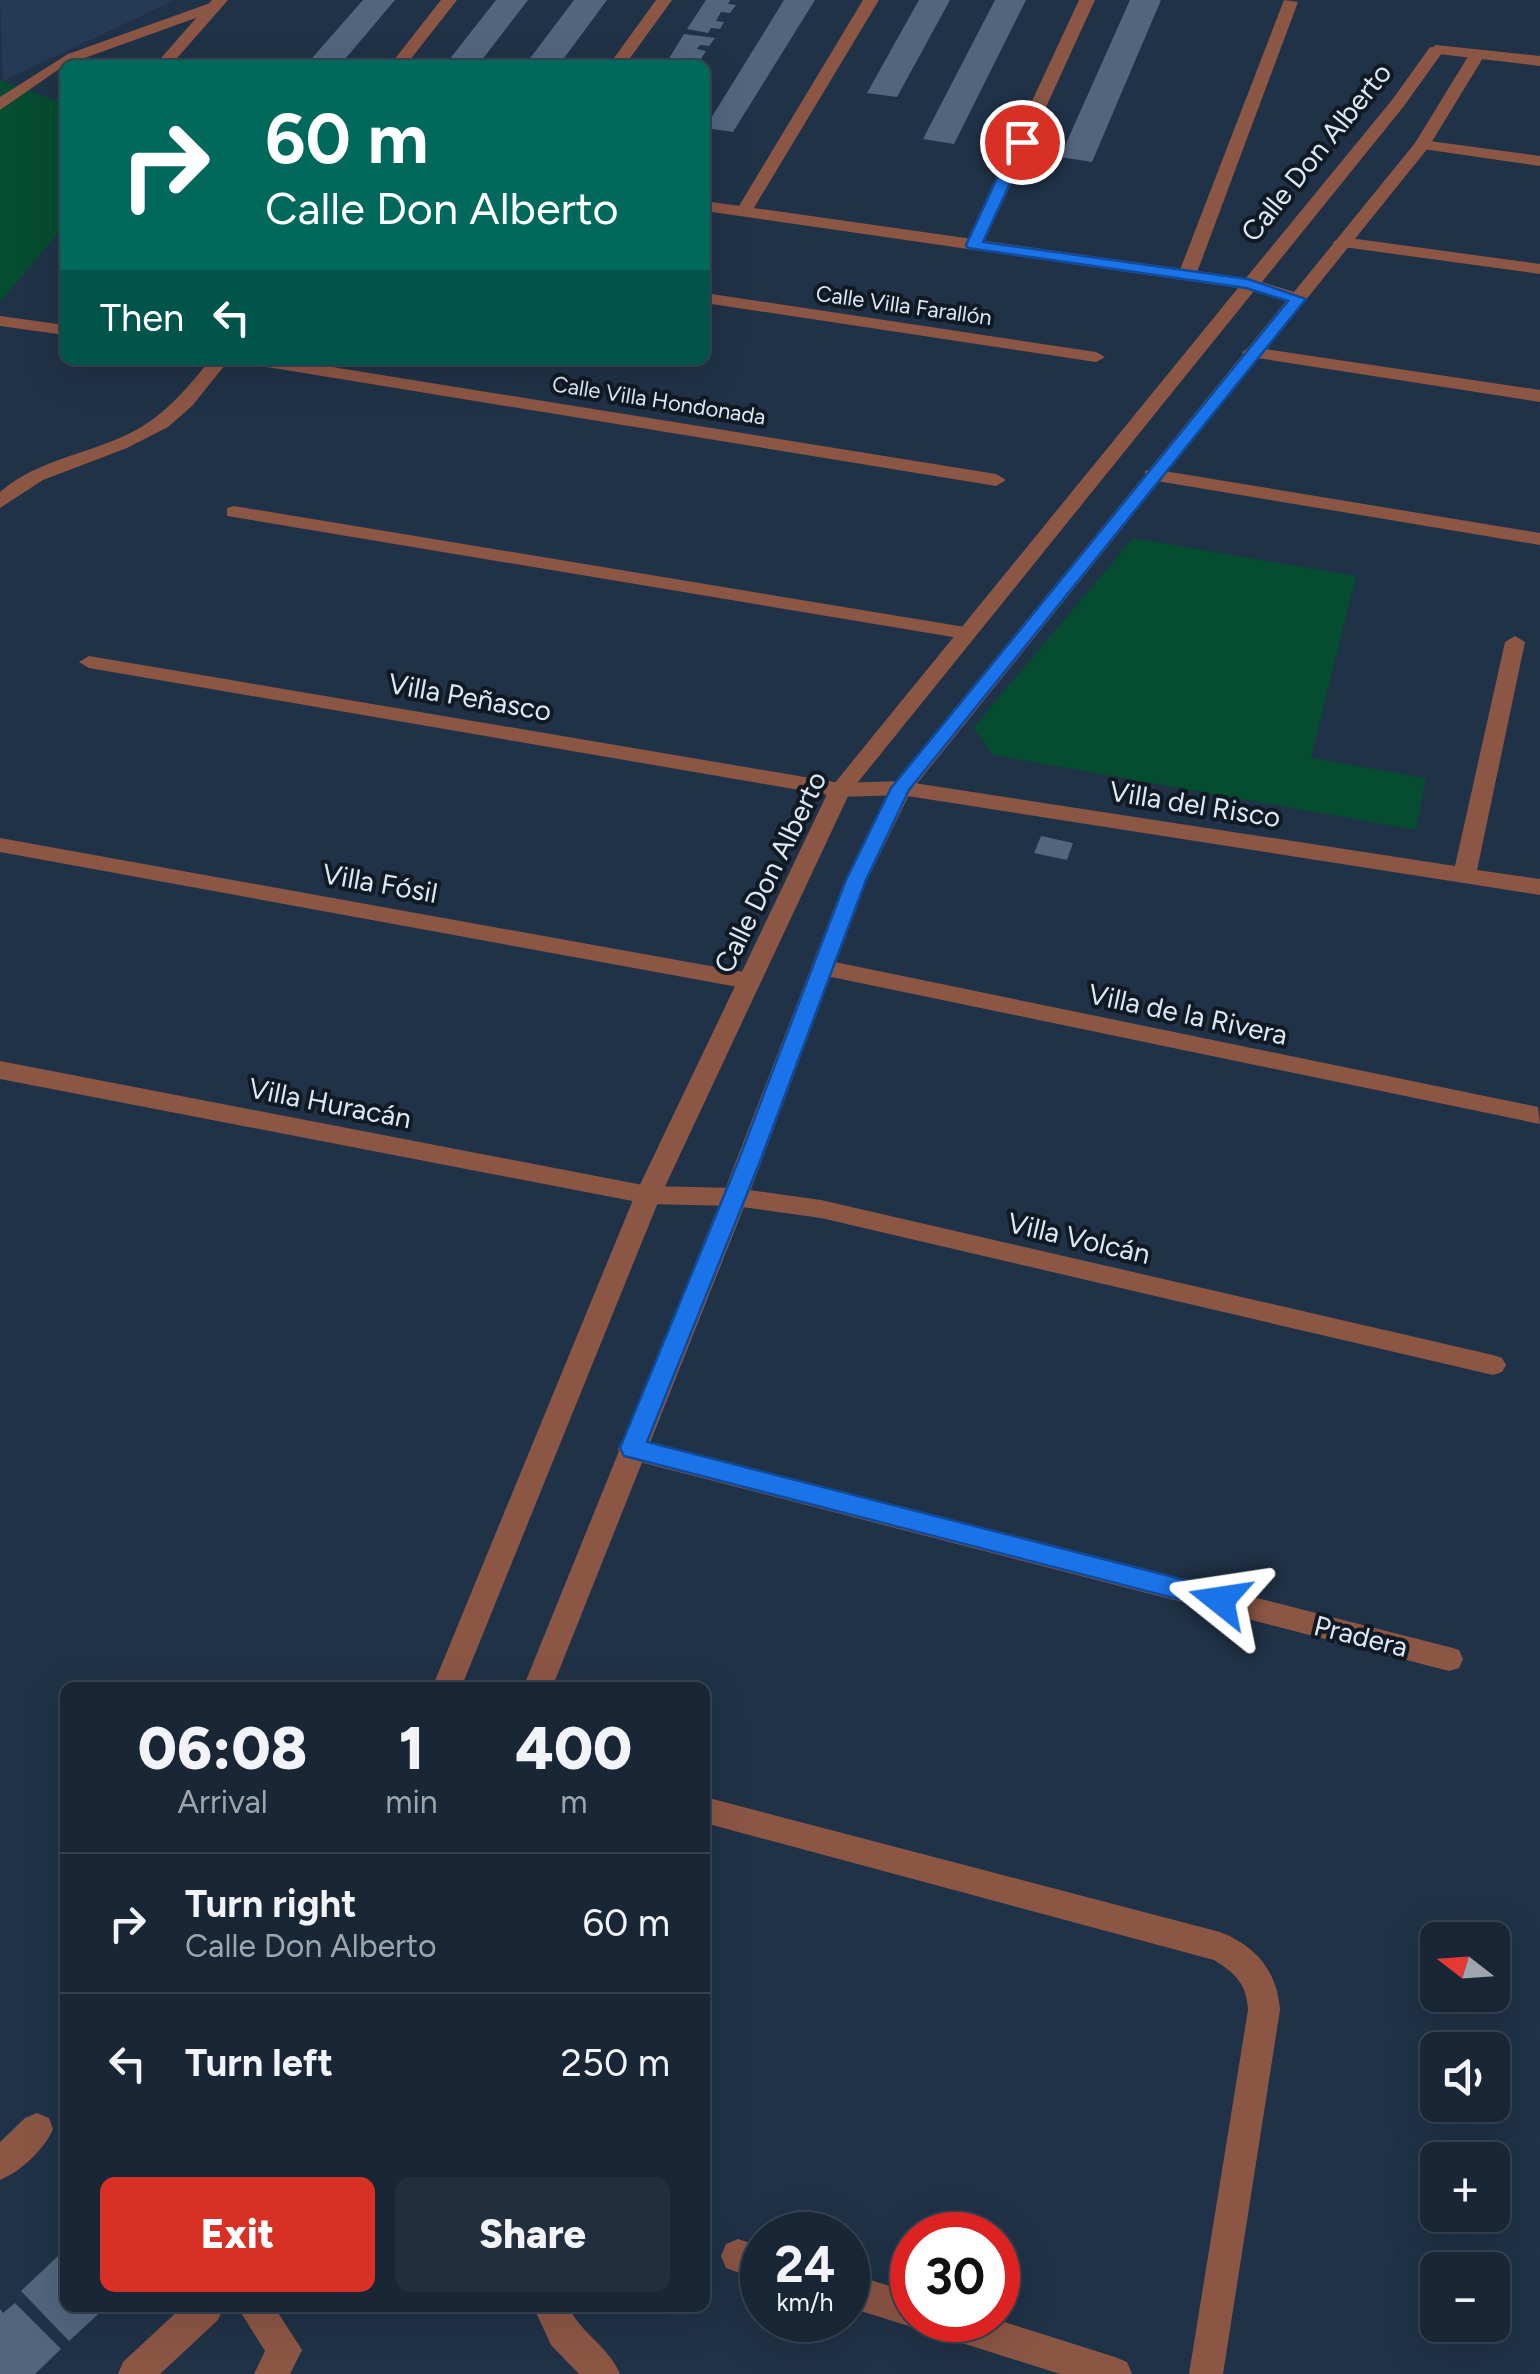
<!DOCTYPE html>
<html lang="en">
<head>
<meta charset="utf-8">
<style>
	body { margin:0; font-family:Figtree,sans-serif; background:#212e3d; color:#f1f3f6; height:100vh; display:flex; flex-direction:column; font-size:38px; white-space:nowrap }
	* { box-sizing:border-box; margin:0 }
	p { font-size:32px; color:#9fa5ad }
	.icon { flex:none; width:55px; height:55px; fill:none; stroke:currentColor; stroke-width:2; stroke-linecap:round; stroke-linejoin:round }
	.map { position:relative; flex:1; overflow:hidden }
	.side { position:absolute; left:60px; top:1682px; width:650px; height:630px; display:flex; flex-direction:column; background:#182635; border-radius:15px; box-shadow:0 10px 40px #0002,0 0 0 2px #364350 }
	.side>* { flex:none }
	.guide { position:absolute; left:60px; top:60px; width:650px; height:305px; border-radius:15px; box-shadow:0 10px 40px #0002,0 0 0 2px #364350; background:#00695c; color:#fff; overflow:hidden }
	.needle { width:65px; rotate:287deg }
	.buttons { position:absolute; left:1420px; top:1922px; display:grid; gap:20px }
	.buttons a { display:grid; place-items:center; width:90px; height:90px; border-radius:15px; background:#182635; box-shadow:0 10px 40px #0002,0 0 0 2px #364350; font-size:50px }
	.speed { position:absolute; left:740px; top:2212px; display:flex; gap:20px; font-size:50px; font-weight:700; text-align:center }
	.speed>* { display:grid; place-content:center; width:130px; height:130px; border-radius:50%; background:#182635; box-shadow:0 10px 40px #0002,0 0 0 2px #364350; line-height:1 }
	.speed small { font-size:25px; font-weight:400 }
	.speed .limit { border:15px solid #d22; background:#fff; color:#111 }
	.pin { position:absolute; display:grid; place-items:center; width:85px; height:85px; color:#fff; margin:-42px; border:5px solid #fff; border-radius:50%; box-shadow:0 2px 10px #0007 }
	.me { position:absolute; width:110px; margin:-55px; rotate:285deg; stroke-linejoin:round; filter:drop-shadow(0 0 8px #0008) }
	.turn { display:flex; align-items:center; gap:35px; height:210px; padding:0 40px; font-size:45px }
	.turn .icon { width:130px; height:130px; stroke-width:2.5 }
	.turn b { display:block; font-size:70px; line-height:85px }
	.then { display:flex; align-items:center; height:95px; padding:0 40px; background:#0003; gap:20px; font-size:38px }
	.eta { display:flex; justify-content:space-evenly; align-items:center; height:170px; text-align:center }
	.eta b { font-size:60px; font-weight:800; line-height:70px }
	.action { display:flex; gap:20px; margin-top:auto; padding:20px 40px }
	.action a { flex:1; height:115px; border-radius:15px; background:#d93025; color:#fff; font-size:40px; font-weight:800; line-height:115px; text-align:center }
	.action a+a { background:#212e3d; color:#f1f3f6 }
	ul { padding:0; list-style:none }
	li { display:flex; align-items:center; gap:30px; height:140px; padding:0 40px; border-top:2px solid #364350 }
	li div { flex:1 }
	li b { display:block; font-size:38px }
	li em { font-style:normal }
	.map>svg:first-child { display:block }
	.built { fill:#253b55 }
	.green { fill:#064c31 }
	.building { fill:#52657d }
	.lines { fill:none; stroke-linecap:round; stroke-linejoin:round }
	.service { fill:#8c5645; fill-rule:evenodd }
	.minor { fill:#8c5645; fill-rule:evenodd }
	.tertiary { fill:#8c5645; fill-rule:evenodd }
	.route { fill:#1a73e8; stroke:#114b97; stroke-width:2.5 }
	.labels { text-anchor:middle; stroke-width:8; stroke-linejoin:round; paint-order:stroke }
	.far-street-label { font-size:22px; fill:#dce8f6; stroke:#111923 }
	.street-label { font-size:28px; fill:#dce8f6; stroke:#111923 }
</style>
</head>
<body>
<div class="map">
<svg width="1540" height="2374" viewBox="0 0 1540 2374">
	<rect width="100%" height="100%" fill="#203247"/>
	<!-- built -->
	<path class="built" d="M 0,0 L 175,0 L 3,81 Z"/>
	<!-- green -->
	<path class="green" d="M 0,80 L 65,104 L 65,225 L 0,302 Z
		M 1133,538 L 1356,576 L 1311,758 L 1426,778 L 1416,830 L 993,755 L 973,728 Z"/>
	<!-- building -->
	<path class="building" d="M 363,0 L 395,0 L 340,65 L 306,65 Z
		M 496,0 L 528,0 L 478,65 L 445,65 Z
		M 574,0 L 607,0 L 559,65 L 535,65 L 539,60 L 535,60 L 525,65 Z
		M 706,0 L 730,0 L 728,4 L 736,5 L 730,13 L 721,12 L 716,21 L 724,22 L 720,29 L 711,28 L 708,33 L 687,29 Z
		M 784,0 L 815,0 L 733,132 L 705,128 Z
		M 919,0 L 950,0 L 897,97 L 867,93 Z
		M 995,0 L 1026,0 L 954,144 L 923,139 Z
		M 1130,0 L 1161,0 L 1092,162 L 1060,157 Z
		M 684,34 L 715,38 L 709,46 L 700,45 L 697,49 L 706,51 L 697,65 L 665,65 Z
		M 1041,836 L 1073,843 L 1067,860 L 1034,853 Z
		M 58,2256 L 62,2260 L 65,2257 L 65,2308 L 105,2308 L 69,2341 L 21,2291 Z
		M 15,2303 L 61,2349 L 35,2374 L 0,2374 L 0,2309 L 3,2313 Z"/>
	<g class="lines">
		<!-- service -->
		<path class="service" d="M 213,2 L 221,7 L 218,10 L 65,65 L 0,110 L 0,97 L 68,54 Z"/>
		<!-- minor -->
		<path class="minor" d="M 441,0 L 457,0 L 406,65 L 390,65 Z
			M 656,0 L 672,0 L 625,65 L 609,65 Z
			M 863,0 L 879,0 L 752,211 L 738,215 L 736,211 Z
			M 1079,0 L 1095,0 L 983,245 L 968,249 L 965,245 Z
			M 1284,0 L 1298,2 L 1196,275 L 1181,279 L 1178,275 Z
			M 1436,45 L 1540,56 L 1540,66 L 1430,53 L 1428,50 Z
			M 1422,140 L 1540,156 L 1540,166 L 1416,148 L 1414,145 Z
			M 1342,237 L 1540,264 L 1540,274 L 1336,246 L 1333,242 Z
			M 705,293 L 1096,352 L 1105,357 L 1096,362 L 705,303 Z
			M 0,316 L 65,325 L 65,335 L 0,326 Z
			M 1251,347 L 1540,390 L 1540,402 L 1245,356 L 1242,352 Z
			M 210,360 L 229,360 L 192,406 L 168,427 L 127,448 L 43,480 L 0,508 L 0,492 C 39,458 92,454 136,430 C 167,413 188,387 210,360 Z
			M 246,360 L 289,360 L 996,474 L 1006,480 L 996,486 L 255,365 Z
			M 1152,469 L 1540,533 L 1540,545 L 1145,479 L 1145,471 Z
			M 234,506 L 965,627 L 975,633 L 965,639 L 227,516 L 227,508 Z
			M 1515,636 L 1525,642 L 1477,870 L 1540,879 L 1540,895 L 901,795 L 840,797 L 89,668 L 79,662 L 89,656 L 840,783 L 901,781 L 1455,866 L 1505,642 Z
			M 0,838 L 749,973 L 761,981 L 749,989 L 0,852 Z
			M 825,960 L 1538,1107 L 1540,1124 L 817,974 L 813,968 L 817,962 Z
			M 0,1061 L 648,1186 L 735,1188 L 821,1200 L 1493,1355 L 1502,1358 L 1506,1365 L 1502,1372 L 1493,1375 L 821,1218 L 735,1206 L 648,1204 L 0,1079 Z
			M 632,1438 L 1449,1647 L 1459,1650 L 1463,1659 L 1459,1668 L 1449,1671 L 632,1460 L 622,1457 L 618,1449 L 622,1441 Z
			M 705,1797 L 1220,1932 C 1256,1946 1277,1971 1280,2010 L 1223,2374 L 1189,2374 L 1248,2010 C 1247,1984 1235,1973 1214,1960 L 705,1823 Z
			M 37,2113 L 49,2118 L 53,2129 C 45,2149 20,2172 0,2180 L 0,2142 L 25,2118 Z
			M 738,2239 L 762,2247 L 762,2281 L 726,2268 L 721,2256 L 726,2244 Z
			M 848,2273 L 912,2293 L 912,2320 L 924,2322 L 912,2327 L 848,2307 Z
			M 534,2308 L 569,2308 C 581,2333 609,2347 620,2374 L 579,2374 L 551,2345 Z
			M 926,2320 L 998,2320 L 1115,2357 L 1127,2362 L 1132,2374 L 1060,2374 L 943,2337 L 931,2332 Z"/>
		<!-- tertiary -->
		<path class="tertiary" d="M 212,0 L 228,0 L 171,65 L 155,65 Z
			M 1430,47 L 1444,50 L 1404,106 L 1262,282 L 1294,292 L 1415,143 L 1472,50 L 1484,50 L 1486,53 L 1428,148 L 911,791 L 867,880 L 748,1197 L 552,1688 L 523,1688 L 722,1197 L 845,880 L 890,788 L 1286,301 L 1254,291 L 850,792 L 661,1195 L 461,1688 L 432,1688 L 635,1195 L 829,790 L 1238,288 L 705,211 L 705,201 L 1246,278 L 1392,100 Z
			M 181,2308 L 223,2308 L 218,2320 L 160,2374 L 118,2374 L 123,2362 Z
			M 238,2308 L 275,2308 L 302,2350 L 290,2374 L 254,2374 L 265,2351 Z"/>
	</g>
	<!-- route -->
	<path class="route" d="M 1022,138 L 1029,142 L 983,242 L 1248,279 L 1306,299 L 909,790 L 866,880 L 759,1164 L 647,1442 L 1220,1589 L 1229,1592 L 1233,1600 L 1229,1607 L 1220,1610 L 632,1458 L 624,1456 L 620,1448 L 737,1164 L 846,880 L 891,788 L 1288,301 L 1246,288 L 968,248 L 966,245 L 1014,142 Z"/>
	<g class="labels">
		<!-- far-street labels -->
		<g class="far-street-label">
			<text transform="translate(904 305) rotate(8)" y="8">Calle Villa Farallón</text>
			<text transform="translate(659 400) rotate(9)" y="8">Calle Villa Hondonada</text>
		</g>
		<!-- street labels -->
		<g class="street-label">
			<text transform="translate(1316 152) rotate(-51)" y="10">Calle Don Alberto</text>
			<text transform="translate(470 697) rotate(10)" y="10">Villa Peñasco</text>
			<text transform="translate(1195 804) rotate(9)" y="10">Villa del Risco</text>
			<text transform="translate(770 872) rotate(-64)" y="10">Calle Don Alberto</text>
			<text transform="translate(380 883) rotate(10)" y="10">Villa Fósil</text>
			<text transform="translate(1188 1014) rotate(12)" y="10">Villa de la Rivera</text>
			<text transform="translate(330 1103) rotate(11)" y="10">Villa Huracán</text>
			<text transform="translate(1079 1238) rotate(13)" y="10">Villa Volcán</text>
			<text transform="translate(1361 1636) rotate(14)" y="10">Pradera</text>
		</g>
	</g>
</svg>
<div class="buttons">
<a><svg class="needle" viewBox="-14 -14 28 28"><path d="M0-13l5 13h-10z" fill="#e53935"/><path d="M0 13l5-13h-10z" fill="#9fa5ad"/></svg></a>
<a><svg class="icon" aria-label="sound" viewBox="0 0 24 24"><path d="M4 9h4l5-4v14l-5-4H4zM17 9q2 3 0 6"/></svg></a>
<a>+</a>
<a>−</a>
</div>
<div class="speed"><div>24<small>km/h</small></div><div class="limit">30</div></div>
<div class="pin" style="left:1022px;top:142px;background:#d93025"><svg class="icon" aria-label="arrive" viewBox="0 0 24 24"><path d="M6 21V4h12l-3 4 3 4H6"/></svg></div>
<svg class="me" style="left:1220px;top:1600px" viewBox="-20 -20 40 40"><path d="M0-17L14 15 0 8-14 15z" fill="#1a73e8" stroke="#fff" stroke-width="4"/></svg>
<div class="guide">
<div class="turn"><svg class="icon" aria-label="right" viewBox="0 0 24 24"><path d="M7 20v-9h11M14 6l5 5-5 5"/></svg><div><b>60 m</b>Calle Don Alberto</div></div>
<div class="then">Then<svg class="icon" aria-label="left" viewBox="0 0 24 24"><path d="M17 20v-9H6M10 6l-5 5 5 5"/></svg></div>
</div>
<section class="side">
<div class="eta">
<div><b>06:08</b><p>Arrival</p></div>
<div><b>1</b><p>min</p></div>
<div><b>400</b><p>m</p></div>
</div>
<ul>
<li><svg class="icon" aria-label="right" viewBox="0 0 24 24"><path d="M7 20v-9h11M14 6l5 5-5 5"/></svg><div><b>Turn right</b><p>Calle Don Alberto</p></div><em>60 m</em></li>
<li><svg class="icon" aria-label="left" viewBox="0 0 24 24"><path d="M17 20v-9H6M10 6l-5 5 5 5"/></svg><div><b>Turn left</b></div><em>250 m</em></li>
</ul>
<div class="action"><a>Exit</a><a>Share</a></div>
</section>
</div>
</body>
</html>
